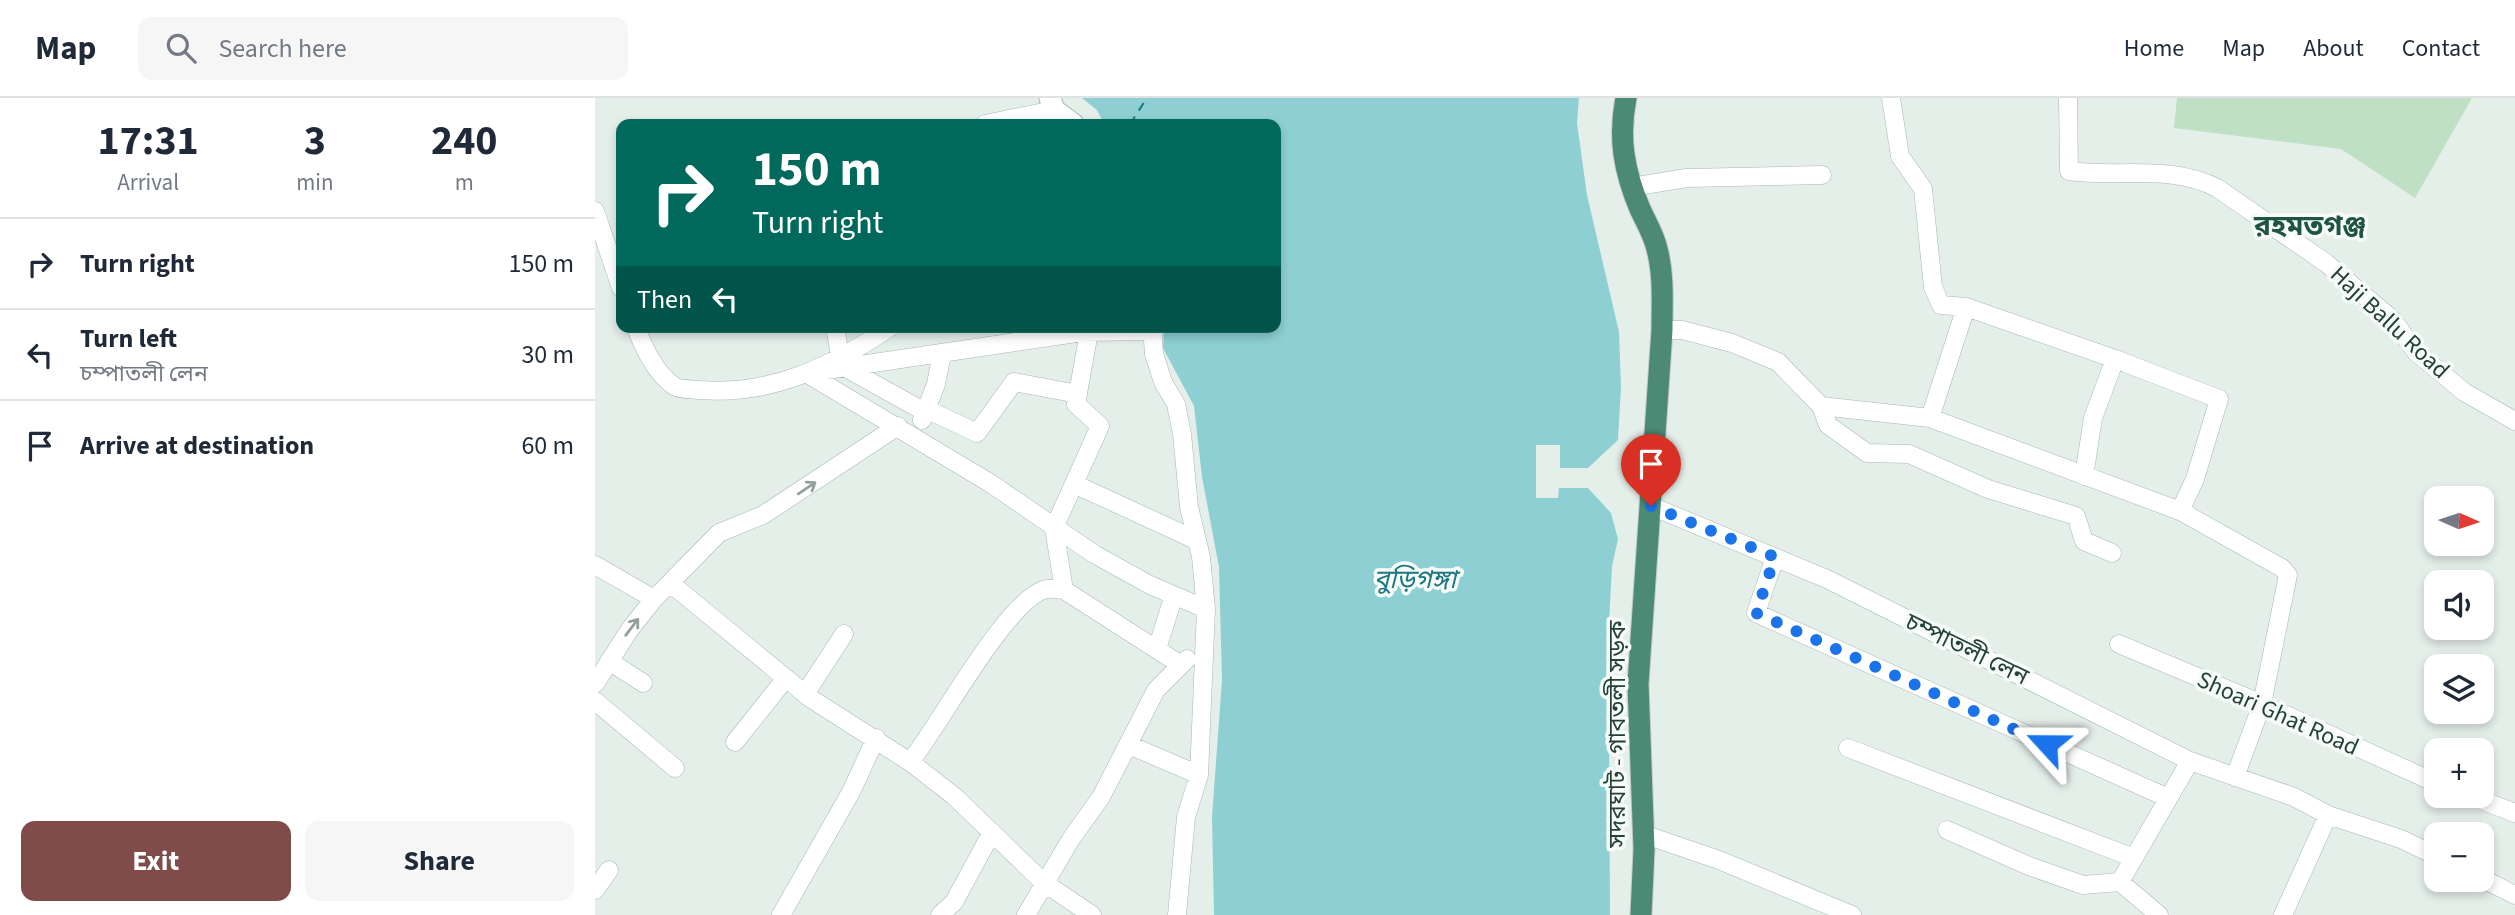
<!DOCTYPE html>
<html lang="en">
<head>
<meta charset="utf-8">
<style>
	body { margin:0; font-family:"Source Sans 3","Noto Sans Bengali",sans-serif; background:#f6f6f7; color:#1f2937; height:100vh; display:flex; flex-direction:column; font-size:26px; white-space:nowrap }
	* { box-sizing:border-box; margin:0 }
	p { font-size:23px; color:#747a83 }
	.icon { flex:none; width:38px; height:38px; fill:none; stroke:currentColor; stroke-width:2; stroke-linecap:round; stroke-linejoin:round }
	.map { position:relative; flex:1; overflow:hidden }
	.drawer { display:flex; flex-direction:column; background:#fff; width:595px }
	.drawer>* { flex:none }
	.banner { position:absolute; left:21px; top:21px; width:665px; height:214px; border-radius:14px; box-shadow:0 4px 10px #0003; background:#00695c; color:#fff; overflow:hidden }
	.needle { width:46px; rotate:93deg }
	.fabs { position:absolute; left:1829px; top:388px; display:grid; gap:14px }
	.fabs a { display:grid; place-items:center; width:70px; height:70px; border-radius:14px; background:#fff; box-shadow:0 4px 10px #0003; font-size:35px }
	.pin { position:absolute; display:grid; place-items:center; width:60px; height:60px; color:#fff; margin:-72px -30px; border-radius:50% 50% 50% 0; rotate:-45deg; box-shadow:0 0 7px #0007 }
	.pin .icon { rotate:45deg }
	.me { position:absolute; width:77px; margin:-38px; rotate:294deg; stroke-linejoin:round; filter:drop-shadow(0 0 5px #0008) }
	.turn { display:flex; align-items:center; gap:24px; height:147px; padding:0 21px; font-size:32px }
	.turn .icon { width:91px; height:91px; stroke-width:2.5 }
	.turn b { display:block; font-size:49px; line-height:60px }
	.then { display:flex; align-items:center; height:66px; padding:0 21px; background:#0003; gap:14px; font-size:26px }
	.eta { display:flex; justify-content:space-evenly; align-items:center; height:119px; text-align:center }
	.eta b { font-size:42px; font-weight:700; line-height:49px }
	.action { display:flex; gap:14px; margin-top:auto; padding:14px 21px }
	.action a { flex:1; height:80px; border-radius:14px; background:#7f4c49; color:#fff; font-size:28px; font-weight:700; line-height:80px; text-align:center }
	.action a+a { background:#f6f6f7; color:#1f2937 }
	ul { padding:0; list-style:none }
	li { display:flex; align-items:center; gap:21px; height:91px; padding:0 21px; border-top:2px solid #e0e1e3 }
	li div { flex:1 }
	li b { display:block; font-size:26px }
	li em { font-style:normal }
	header { display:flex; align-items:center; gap:42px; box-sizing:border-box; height:98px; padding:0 35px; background:#fff; border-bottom:2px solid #e0e1e3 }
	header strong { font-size:33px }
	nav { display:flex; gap:38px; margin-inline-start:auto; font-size:24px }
	.search { width:490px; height:63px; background:#f6f6f7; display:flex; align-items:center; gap:18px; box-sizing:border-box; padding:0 24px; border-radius:14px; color:#747a83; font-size:26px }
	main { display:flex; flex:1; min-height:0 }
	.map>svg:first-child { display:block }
	.green { fill:#bfe0c5 }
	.water { fill:#8ecfd4 }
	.pier { fill:#e5efea }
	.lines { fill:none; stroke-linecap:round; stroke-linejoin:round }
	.ferry { stroke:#1c777f; stroke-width:2; stroke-dasharray:9 7; stroke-linecap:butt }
	.minor-casing { stroke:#a7b7b1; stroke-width:19 }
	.tertiary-casing { stroke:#a7b7b1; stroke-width:23 }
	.trunk-casing { stroke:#c2cac7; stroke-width:23 }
	.minor { stroke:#fff; stroke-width:18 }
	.tertiary { stroke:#fff; stroke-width:21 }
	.trunk { stroke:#4c8a76; stroke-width:21 }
	.oneway { stroke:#92a09b }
	.route { stroke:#1a73e8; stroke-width:12; stroke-dasharray:0 21.6 }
	.labels { text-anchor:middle; stroke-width:7; stroke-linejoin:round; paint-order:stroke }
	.street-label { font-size:24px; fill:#244137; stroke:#f6fbf8 }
	.water-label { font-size:26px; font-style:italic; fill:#1c777f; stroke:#f6fbf8 }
	.quarter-label { font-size:28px; font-weight:bold; fill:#1f5443; stroke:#f6fbf8 }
</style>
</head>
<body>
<header>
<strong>Map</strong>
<div class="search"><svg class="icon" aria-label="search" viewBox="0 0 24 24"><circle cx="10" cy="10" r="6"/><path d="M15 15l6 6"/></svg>Search here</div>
<nav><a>Home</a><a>Map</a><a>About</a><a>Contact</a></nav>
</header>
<main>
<section class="drawer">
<div class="eta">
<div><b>17:31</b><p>Arrival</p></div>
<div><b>3</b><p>min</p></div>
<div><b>240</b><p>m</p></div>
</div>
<ul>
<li><svg class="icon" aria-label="right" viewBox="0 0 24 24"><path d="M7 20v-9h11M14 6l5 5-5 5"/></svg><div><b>Turn right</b></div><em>150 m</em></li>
<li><svg class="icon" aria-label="left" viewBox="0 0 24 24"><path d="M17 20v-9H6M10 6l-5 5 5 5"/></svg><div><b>Turn left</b><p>চম্পাতলী লেন</p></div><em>30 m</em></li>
<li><svg class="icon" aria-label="arrive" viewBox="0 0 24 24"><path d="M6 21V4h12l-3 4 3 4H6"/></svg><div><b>Arrive at destination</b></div><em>60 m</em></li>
</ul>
<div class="action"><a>Exit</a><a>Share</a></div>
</section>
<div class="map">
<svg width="1920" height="817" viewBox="0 0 1920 817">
	<rect width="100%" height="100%" fill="#e5efea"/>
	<!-- green -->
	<path class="green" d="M 1582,0 L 1877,0 L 1820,100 L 1746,51 L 1579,30 Z"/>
	<!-- water -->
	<path class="water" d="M 487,0 L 984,0 L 982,25 L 992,97 L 1024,234 L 1026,289 L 1023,342 L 993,370 L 993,390 L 1016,415 L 1023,441 L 1017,468 L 1011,582 L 1014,629 L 1015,817 L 619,817 L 617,719 L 627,582 L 624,469 L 607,379 L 599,308 L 568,250 L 569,232 L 681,229 L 681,26 L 509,26 L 502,12 Z"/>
	<!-- pier -->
	<path class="pier" d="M 941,347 L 965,347 L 965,370 L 993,370 L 993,390 L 964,390 L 963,400 L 941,400 Z"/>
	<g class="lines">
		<!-- ferry -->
		<path class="ferry" d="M 535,26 L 552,0"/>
		<defs>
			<path id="minor" d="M 1296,0 L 1305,58 L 1328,91 L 1338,189 L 1346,207 L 1371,209 L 1520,261 L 1624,301 L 1600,381 L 1585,413
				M 1473,0 L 1474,73 C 1524,80 1575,66 1622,90 L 1731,165 L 1798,222 L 1821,254 L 1869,294 L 1920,323
				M 390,26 L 459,12
				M 1036,89 L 1092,80 L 1227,77
				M 0,113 L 26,190
				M 41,229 C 48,249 61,276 79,288 C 85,292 97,291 105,292 C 175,298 238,268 295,229
				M 240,229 L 245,257
				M 557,229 L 559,256 L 568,284 L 581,306 L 587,336 L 594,409 L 606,459 L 611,511 L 604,677 L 591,719 L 582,817
				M 1067,232 L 1087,232 L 1137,245 L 1183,264 L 1226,308 L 1335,320 L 1585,413 L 1687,470 L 1693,477 L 1667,606 L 1640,679
				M 494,234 L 481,306 L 505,328 L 459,430 L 469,492 L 586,567
				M 249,269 L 330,314
				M 211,275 L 395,385 L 499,456 L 555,487 L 611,511
				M 211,275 L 488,234 L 559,233
				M 1226,308 L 1233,327 L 1272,355 L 1314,356 L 1393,391 L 1481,418 L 1489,443 L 1517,455
				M 331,311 L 382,335 L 419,284 L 483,296
				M 1335,320 L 1371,209
				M 327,322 L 341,286 L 347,255
				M 1489,378 L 1498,320 L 1520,261
				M 479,386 L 601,442
				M 1056,408 L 1232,481 L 1595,663 L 1699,699 L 1733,717 L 1806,741 L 1841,758
				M 1180,459 L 1161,515 L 1573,700
				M 0,467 L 59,501
				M 75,485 L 215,600 L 315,664 L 359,698 L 448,784 L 497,817
				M 1524,546 L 1667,606 L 1841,685
				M 562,551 L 579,497
				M 14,563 L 48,585
				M 0,586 L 35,531 L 59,501 L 124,435 L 168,417 L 303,328
				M 210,596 L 249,536
				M 0,603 L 80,670
				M 140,644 L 191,580
				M 534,647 L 604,677
				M 1253,650 L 1539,760
				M 315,664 C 346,625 408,508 448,492 C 453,490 463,491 469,492
				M 1876,698 L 1920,715
				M 1352,732 L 1434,768 L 1488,787 L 1525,784 L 1595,663
				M 1048,736 L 1124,762 L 1257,817
				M 1886,780 L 1920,797
				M 1525,784 L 1564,817
				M 0,792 L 14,772
				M 186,817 L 256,694 L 281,640
				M 345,817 L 359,804 L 397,734
				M 431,817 L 476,741 L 506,699 L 561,592 L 592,561
				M 1688,817 L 1733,717"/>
			<path id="tertiary" d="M 455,0 L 459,12 L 478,26"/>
			<path id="trunk" d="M 1031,0 C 1023,40 1029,73 1045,111 C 1051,124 1059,137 1062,151 C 1069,177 1067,205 1067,232 L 1043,586 L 1049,751 L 1046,817"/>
		</defs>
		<!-- minor casing -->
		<use href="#minor" class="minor-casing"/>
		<!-- tertiary casing -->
		<use href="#tertiary" class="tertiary-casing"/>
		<!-- trunk casing -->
		<use href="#trunk" class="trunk-casing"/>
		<!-- minor -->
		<use href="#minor" class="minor"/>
		<!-- tertiary -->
		<use href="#tertiary" class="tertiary"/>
		<!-- trunk -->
		<use href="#trunk" class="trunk"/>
	</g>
	<!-- one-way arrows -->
	<defs><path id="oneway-shaft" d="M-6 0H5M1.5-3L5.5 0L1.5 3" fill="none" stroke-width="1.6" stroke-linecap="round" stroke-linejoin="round" transform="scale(1.75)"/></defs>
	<g class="oneway">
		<use href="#oneway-shaft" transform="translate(212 390) rotate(-34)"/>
		<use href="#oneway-shaft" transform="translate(37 529) rotate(-53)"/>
	</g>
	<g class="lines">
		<!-- route -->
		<path class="route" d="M 1056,408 L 1180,459 L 1161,515 L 1452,646"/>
	</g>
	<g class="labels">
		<!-- street labels -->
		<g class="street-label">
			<text transform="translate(1795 224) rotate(43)" y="8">Haji Ballu Road</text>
			<text transform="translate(1372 551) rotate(26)" y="8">চম্পাতলী লেন</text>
			<text transform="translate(1683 615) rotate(24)" y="8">Shoari Ghat Road</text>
			<text transform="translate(1022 636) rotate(-90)" y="8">সদরঘাট - গাবতলী সড়ক</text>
		</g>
		<!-- water labels -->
		<g class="water-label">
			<text x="820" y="490">বুড়িগঙ্গা</text>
		</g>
		<!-- quarter labels -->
		<g class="quarter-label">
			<text x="1715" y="137">রহমতগঞ্জ</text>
		</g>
	</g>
</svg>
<div class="fabs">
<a><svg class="needle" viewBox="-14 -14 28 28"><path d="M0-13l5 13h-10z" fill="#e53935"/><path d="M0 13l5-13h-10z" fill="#747a83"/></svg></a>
<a><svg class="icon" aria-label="sound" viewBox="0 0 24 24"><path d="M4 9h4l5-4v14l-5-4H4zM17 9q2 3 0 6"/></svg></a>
<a><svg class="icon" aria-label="layers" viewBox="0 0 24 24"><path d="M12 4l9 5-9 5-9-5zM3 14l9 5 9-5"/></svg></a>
<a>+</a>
<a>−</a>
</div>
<div class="pin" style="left:1056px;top:408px;background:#d93025"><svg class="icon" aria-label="arrive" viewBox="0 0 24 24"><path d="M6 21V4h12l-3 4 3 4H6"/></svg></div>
<svg class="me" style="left:1452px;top:646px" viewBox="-20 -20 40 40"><path d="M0-17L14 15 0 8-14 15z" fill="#1a73e8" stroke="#fff" stroke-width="4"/></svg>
<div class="banner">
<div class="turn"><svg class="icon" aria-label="right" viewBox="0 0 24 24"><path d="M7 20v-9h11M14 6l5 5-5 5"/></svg><div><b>150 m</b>Turn right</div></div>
<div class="then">Then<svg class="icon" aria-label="left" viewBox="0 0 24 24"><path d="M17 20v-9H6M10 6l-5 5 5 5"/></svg></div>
</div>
</div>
</main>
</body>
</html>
